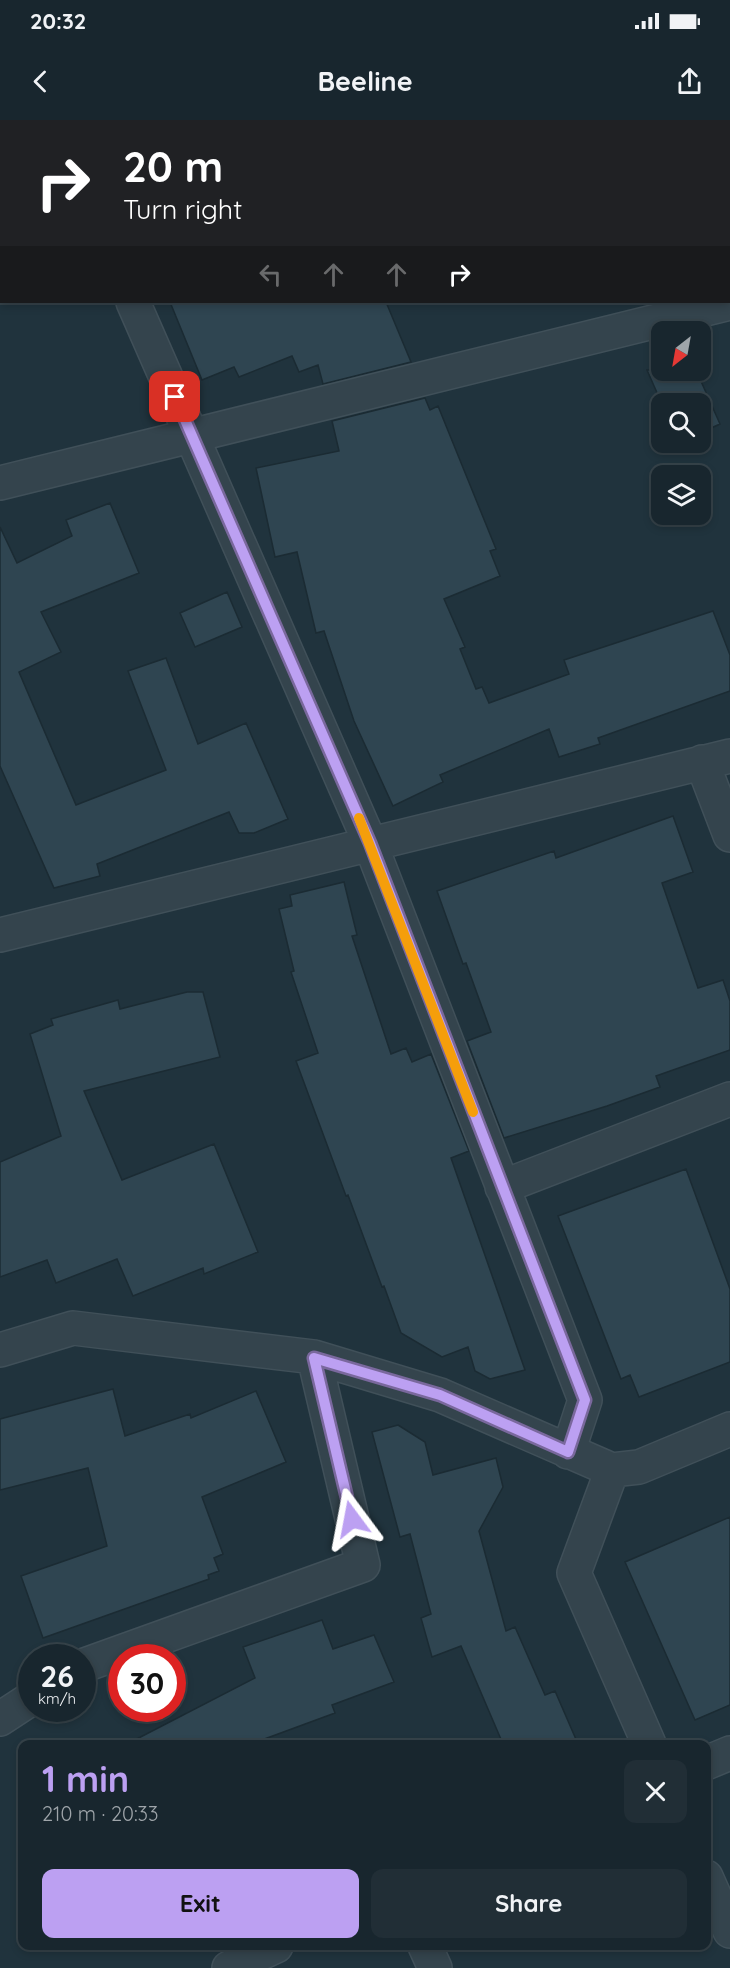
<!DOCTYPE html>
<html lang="en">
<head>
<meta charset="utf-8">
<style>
	body { margin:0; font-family:Quicksand,sans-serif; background:#212e36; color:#f1f3f6; height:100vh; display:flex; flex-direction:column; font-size:22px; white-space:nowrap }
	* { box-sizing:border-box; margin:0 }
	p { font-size:20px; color:#9fa5aa }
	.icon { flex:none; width:33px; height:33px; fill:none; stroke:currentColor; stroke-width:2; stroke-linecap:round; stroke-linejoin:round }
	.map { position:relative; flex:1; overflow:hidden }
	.details { position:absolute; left:18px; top:1620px; width:693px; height:210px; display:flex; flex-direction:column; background:#18262e; border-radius:12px; box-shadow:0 3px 9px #0003,0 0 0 2px #36434a }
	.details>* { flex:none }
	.hud { position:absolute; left:0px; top:0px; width:730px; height:183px; box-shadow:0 3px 9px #0003,0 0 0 2px #36434a; background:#202124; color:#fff; overflow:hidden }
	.needle { width:39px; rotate:211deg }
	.tools { position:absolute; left:651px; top:201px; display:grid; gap:12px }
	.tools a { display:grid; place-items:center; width:60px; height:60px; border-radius:12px; background:#18262e; box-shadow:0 3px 9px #0003,0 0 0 2px #36434a; font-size:30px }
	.speed { position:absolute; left:18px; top:1524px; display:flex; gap:12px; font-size:30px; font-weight:700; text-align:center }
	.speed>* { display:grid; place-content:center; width:78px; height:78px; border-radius:50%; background:#18262e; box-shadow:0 3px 9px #0003,0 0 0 2px #36434a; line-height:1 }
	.speed small { font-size:15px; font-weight:400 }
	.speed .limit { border:9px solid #d22; background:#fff; color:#111 }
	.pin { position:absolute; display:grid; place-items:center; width:51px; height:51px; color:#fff; margin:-26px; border-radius:12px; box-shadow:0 3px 9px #0006 }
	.me { position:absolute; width:66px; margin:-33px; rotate:347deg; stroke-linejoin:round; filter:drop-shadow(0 0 4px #0008) }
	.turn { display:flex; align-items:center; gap:21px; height:126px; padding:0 24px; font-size:27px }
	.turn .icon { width:78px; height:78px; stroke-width:2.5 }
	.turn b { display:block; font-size:42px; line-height:51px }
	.lanes { display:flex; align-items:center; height:57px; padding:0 24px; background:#0003; justify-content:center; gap:30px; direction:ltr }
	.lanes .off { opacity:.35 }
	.round { display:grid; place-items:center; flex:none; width:63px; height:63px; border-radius:12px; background:#212e36 }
	.summary { display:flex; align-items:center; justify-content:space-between; height:102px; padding:0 24px }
	h1 { font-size:36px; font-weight:700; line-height:45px; color:#bca0f2 }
	.action { display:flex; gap:12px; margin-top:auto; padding:12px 24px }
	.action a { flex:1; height:69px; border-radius:12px; background:#bca0f2; color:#111; font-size:24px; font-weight:700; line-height:69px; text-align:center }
	.action a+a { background:#212e36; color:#f1f3f6 }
	.status { display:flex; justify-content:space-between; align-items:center; height:42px; padding:0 30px; background:#18262e; direction:ltr }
	.status svg { height:16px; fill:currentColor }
	header { display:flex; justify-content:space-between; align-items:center; height:78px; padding:0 24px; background:#18262e; font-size:27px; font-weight:700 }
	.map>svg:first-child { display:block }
	.building { fill:#2f4551; stroke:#1b2b33; stroke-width:1.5 }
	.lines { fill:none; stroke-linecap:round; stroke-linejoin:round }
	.minor-casing { stroke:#405059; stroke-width:36 }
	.minor { stroke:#34444d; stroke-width:33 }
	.route-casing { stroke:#7a689d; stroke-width:15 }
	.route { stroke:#bca0f2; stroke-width:10 }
	.slow { stroke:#f59e0b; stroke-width:10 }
</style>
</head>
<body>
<div class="status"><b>20:32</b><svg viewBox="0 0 49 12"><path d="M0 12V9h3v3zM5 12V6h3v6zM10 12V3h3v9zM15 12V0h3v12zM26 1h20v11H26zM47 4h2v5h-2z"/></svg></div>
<header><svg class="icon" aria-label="back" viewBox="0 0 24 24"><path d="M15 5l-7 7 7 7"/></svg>Beeline<svg class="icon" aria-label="share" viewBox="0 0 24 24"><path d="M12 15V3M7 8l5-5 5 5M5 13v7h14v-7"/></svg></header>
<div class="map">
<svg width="730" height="1848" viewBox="0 0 730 1848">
	<rect width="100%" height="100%" fill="#20333d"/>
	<!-- building -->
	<path class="building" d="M 211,0 L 262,0 L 264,2 L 210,2 Z
		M 290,0 L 334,0 L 286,2 Z
		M 170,182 L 386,182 L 411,242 L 323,264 L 318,245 L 299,252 L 292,236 L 239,257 L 234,247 L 202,260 Z
		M 647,250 L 696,250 L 720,304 L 700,313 L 700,284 L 662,284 Z
		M 425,278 L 430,290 L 438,286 L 496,429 L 490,431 L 500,456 L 444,479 L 465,527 L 460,529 L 476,569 L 482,567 L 489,583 L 569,554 L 564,540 L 713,491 L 730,535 L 730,571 L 598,618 L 600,624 L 559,637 L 549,609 L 440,655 L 443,662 L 393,686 L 354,601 L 324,511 L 316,513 L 297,432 L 275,437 L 256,348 L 339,331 L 332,301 Z
		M 110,383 L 139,453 L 41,492 L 61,532 L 19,552 L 76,685 L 166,650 L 128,551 L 166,538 L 198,624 L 246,603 L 288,699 L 254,713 L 239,713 L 229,692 L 97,744 L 100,756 L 54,768 L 0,646 L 0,407 L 17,443 L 72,416 L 66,400 Z
		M 227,472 L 242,507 L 195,527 L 180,493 Z
		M 673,696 L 693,752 L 662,763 L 698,868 L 723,860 L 730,881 L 730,930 L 656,956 L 660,967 L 607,986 L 504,1018 L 467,921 L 491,912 L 466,843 L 463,844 L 437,771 L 554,731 L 556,738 Z
		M 344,762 L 357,815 L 352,816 L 391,934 L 406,928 L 412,942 L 431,934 L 469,1031 L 451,1038 L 525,1250 L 490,1259 L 475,1251 L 468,1227 L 442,1237 L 401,1213 L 384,1166 L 382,1167 L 348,1075 L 346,1076 L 296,941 L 318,933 L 291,852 L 294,851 L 279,789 L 292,786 L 290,775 Z
		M 187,872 L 203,872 L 220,937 L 84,971 L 122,1060 L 214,1024 L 258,1132 L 204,1154 L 203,1148 L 133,1176 L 117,1139 L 56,1163 L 47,1140 L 0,1157 L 0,1042 L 61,1016 L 30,914 L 53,905 L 51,899 L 118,880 L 120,889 Z
		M 686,1049 L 730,1169 L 730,1242 L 639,1277 L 630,1255 L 621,1259 L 558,1096 Z
		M 113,1269 L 125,1316 L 190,1294 L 191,1298 L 256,1271 L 286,1342 L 202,1377 L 223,1434 L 214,1438 L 219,1451 L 208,1455 L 209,1459 L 43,1518 L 21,1456 L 107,1426 L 88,1348 L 0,1370 L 0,1299 Z
		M 398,1305 L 425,1322 L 433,1355 L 496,1338 L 503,1367 L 479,1411 L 506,1511 L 515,1507 L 545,1575 L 555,1571 L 578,1624 L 503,1624 L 461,1526 L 432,1537 L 421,1498 L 431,1494 L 410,1414 L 400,1417 L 372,1312 Z
		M 730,1397 L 730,1585 L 695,1600 L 625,1442 Z
		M 322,1500 L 333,1529 L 374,1515 L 394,1562 L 332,1585 L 335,1593 L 251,1624 L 127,1624 L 255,1558 L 243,1527 Z"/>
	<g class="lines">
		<defs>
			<path id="minor" d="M 54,0 L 55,2
				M 133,182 L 370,723 L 585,1280 L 568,1332
				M 0,363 L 730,183
				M 702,642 L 730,715
				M 0,815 L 730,636
				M 502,1067 L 730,979
				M 0,1230 L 73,1208 L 314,1237 L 440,1275 L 612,1350 L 639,1347 L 730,1309
				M 612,1350 L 574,1453 L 649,1624
				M 82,1546 L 363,1445 L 314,1237
				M 0,1599 L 32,1578
				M 706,1643 L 730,1633
				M 706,1757 L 730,1811
				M 425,1826 L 435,1848
				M 229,1848 L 276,1826"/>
		</defs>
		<!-- minor casing -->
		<use href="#minor" class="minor-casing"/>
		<!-- minor -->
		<use href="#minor" class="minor"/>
	</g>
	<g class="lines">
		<defs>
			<path id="route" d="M 175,277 L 370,723 L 585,1280 L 568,1332 L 440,1275 L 314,1238 L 352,1399"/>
		</defs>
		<!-- route casing -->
		<use href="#route" class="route-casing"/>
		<!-- route -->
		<use href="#route" class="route"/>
		<!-- slow -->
		<path class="slow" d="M 359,698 L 473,992"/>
	</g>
</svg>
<div class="tools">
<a><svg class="needle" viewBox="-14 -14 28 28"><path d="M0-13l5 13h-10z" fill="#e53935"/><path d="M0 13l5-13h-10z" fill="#9fa5aa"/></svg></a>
<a><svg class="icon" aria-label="search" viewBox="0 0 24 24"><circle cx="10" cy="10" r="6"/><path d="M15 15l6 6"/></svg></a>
<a><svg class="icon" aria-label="layers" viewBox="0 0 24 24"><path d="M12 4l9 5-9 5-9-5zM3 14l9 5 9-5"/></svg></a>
</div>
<div class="speed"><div>26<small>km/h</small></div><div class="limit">30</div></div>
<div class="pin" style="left:175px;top:277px;background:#d93025"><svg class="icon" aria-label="arrive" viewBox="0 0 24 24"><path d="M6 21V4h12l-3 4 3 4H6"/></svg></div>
<svg class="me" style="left:352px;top:1399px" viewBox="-20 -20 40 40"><path d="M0-17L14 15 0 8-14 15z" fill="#bca0f2" stroke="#fff" stroke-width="4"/></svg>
<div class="hud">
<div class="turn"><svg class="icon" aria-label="right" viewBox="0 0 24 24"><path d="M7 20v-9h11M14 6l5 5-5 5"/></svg><div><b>20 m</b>Turn right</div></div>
<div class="lanes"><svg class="icon off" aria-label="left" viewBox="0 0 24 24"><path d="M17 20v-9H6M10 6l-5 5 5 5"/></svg><svg class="icon off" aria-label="ahead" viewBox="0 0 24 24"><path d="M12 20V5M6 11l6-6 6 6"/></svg><svg class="icon off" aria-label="ahead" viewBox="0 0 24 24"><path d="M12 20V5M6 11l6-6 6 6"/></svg><svg class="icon" aria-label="right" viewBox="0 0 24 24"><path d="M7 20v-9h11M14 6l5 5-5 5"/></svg></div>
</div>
<section class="details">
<div class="summary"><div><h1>1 min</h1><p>210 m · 20:33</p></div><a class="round"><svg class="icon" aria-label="close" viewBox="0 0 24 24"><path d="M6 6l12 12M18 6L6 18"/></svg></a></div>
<div class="action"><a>Exit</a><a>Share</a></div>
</section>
</div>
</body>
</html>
